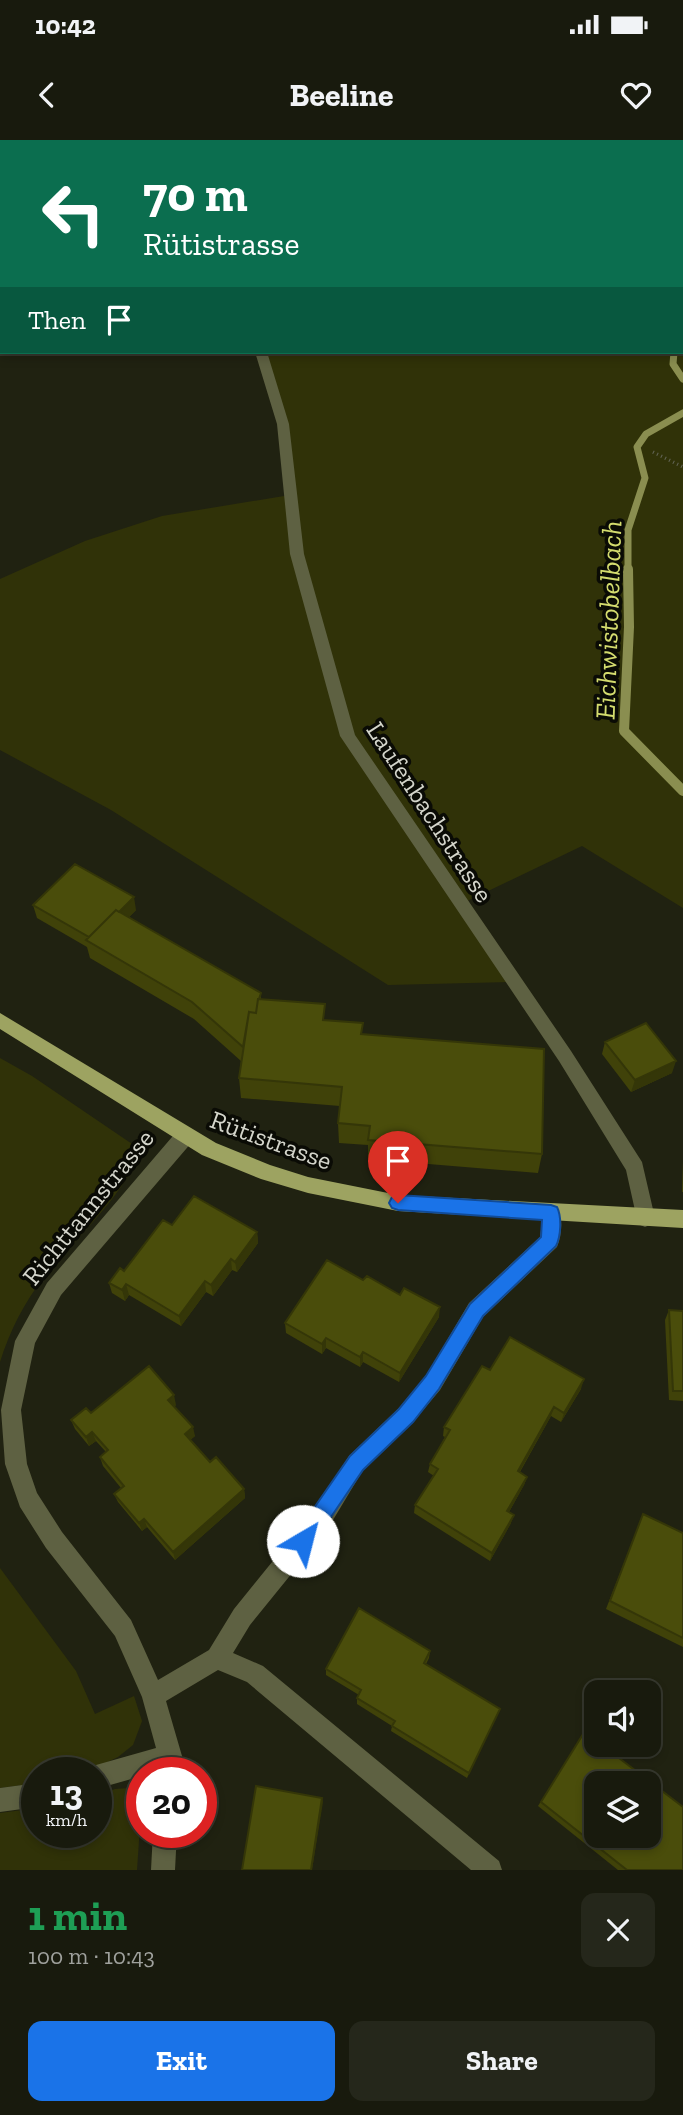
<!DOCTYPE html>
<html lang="en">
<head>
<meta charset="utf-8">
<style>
	body { margin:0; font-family:"Zilla Slab",serif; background:#25271b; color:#f1f3f6; height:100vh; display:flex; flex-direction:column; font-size:26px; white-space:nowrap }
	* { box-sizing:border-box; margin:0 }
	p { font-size:23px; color:#9fa19d }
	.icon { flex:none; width:38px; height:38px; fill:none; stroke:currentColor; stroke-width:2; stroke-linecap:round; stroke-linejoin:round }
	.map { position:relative; height:1730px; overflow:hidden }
	.panel { display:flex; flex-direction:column; background:#181a0d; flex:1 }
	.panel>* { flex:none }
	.guide { position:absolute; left:0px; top:0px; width:684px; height:214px; box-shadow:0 4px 10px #0003,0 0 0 2px #36382e; background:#0b6e4f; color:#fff; overflow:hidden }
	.fabs { position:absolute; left:584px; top:1540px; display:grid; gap:14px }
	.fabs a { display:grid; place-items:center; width:77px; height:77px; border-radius:14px; background:#181a0d; box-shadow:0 4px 10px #0003,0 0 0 2px #36382e; font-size:35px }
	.speed { position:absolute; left:21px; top:1617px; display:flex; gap:14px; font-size:35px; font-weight:700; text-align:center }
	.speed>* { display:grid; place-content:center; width:91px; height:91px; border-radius:50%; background:#181a0d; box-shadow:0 4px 10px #0003,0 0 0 2px #36382e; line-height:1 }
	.speed small { font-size:18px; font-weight:400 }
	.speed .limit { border:10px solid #d22; background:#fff; color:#111 }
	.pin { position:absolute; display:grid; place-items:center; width:60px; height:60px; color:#fff; margin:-72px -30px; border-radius:50% 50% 50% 0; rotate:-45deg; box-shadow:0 0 7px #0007 }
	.pin .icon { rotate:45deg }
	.me { position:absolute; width:77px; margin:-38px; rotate:37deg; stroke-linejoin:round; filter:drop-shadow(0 0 5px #0008) }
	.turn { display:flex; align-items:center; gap:24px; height:147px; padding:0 28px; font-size:32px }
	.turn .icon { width:91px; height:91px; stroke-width:2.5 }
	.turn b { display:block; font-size:49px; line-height:60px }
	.then { display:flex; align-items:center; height:66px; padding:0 28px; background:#0003; gap:14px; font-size:26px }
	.round { display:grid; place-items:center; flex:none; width:74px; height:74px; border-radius:14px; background:#25271b }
	.summary { display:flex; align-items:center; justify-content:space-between; height:119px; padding:0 28px }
	h1 { font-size:42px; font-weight:700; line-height:52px; color:#1e9e55 }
	.action { display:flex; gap:14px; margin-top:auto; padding:14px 28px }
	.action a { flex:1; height:80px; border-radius:14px; background:#1a73e8; color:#fff; font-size:28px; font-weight:700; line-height:80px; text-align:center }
	.action a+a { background:#25271b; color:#f1f3f6 }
	.status { display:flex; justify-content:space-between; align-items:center; height:49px; padding:0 35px; background:#181a0d; direction:ltr }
	.status svg { height:19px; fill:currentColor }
	header { display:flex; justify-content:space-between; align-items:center; height:91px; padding:0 28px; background:#181a0d; font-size:32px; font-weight:700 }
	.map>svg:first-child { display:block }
	.green { fill:#303208 }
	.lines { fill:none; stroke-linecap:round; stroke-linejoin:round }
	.stream-far1 { stroke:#8a8e50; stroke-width:7 }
	.stream { stroke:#8a8e50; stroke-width:10 }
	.path { stroke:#646658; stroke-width:3.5; stroke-dasharray:1 3.5; stroke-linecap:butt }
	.minor { fill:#5e6142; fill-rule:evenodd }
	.major { fill:#9da361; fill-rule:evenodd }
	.wall { fill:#404209 }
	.shaded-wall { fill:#343608 }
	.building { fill:#4a4d0b; stroke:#343608; stroke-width:2; fill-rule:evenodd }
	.route { fill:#1a73e8; stroke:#114b97; stroke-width:2 }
	.labels { text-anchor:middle; stroke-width:7; stroke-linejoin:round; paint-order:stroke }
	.street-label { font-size:26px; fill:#d4d5cb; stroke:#0a0b05 }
	.water-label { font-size:28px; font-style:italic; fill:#d4dc6e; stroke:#0a0b05 }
</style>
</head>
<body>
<div class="status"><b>10:42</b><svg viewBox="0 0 49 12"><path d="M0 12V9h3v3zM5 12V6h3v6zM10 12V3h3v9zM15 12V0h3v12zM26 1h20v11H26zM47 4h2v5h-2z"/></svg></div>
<header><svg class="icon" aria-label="back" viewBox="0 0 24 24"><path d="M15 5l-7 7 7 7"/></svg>Beeline<svg class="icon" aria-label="heart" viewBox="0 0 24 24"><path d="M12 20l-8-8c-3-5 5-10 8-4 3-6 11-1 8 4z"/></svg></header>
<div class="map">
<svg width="683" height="1730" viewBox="0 0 683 1730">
	<rect width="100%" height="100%" fill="#202211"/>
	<!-- green -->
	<path class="green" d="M 189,0 L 683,0 L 683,768 L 582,706 L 461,764 L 512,842 L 388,845 L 111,670 L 0,610 L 0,439 L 85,401 L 162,376 L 290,355 L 283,284 L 261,212 L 682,212 L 682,2 L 187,2 Z
		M 0,918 L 32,936 L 138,1008 C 134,1048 69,1104 44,1137 C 24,1163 10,1190 0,1222 Z
		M 0,1428 L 76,1531 L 95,1574 L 134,1556 L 142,1581 L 133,1605 L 118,1617 L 85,1633 L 37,1633 L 37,1643 L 0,1648 Z
		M 129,1648 L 139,1652 L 142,1657 L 137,1730 L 0,1730 L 0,1673 L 37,1668 L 37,1692 L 96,1692 L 96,1656 L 115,1649 Z"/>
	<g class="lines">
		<!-- stream-far1 -->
		<path class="stream-far1" d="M 674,212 L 673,224 L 683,239
			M 628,430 L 628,390 L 645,338 L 637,307 L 646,294 L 683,273"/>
		<!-- stream -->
		<path class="stream" d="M 628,429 L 629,487 L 624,591 L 683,651"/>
		<!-- path -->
		<path class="path" d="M 653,312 L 683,327"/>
		<!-- minor -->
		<path class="minor" d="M 102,0 L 112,0 L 113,2 L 102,2 Z
			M 255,212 L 267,212 L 289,284 L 304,414 L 355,595 L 571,911 L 642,1022 L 655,1078 L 652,1084 L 645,1087 L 638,1084 L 626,1030 L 559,921 L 340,596 L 290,414 L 277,284 Z
			M 185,988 L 192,990 L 194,996 L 192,1002 L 61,1155 L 35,1203 L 21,1270 L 27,1324 L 37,1353 L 62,1392 L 131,1480 L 158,1540 L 209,1510 L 234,1469 L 311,1374 L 349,1316 L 399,1268 L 426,1236 L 469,1163 L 540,1097 L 544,1067 L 551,1064 L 558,1067 C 563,1078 562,1096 557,1107 L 483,1177 L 440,1250 L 413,1282 L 363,1330 L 327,1390 L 250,1485 L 233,1513 L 263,1526 L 499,1721 L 502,1730 L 471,1730 L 247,1542 L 218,1530 L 166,1561 L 182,1616 L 181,1633 L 142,1633 L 142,1636 L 96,1649 L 96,1633 L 86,1633 L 88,1629 L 96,1625 L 156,1608 L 142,1557 L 115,1496 L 46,1408 L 20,1367 L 5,1324 L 1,1270 L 15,1201 L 47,1143 L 178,990 Z
			M 37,1643 L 37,1667 L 0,1672 L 0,1648 Z
			M 153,1692 L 177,1692 L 175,1730 L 151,1730 Z"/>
		<!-- major -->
		<path class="major" d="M 0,873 L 216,1003 L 270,1025 L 308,1037 L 398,1055 L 683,1070 L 683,1088 L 398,1071 L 308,1053 L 261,1039 L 202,1015 L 0,889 Z"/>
	</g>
	<!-- wall -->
	<path class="wall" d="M 33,765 L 136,770 L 129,777 L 261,853 L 261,859 L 325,880 L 363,894 L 542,1014 L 538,1033 L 368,1019 L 368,1005 L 339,1003 L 338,983 L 340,966 L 241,958 L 239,938 L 241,921 L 194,879 L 90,818 L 87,807 L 37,778 Z
		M 605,902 L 672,933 L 631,952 L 602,914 Z
		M 683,1021 L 683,1052 L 682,1052 Z
		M 172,1085 L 257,1092 L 258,1103 L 237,1132 L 232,1130 L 213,1156 L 206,1152 L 181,1186 L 129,1155 L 125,1161 L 112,1153 L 109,1143 L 124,1131 Z
		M 669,1170 L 683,1171 L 683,1261 L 669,1260 L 665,1180 Z
		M 439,1177 L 399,1242 L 363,1222 L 360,1227 L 326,1208 L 322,1214 L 286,1193 L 285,1183 Z
		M 490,1230 L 581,1249 L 561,1282 L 551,1276 L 520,1332 L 527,1337 L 524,1345 L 509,1372 L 511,1383 L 490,1421 L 414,1373 L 415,1365 L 434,1336 L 428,1332 L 430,1324 L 445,1297 L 443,1296 L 444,1287 Z
		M 176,1265 L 174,1267 L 195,1296 L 190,1300 L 210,1322 L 244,1349 L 245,1358 L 175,1420 L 147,1387 L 142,1391 L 118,1362 L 114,1354 L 121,1348 L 103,1326 L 100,1317 L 106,1312 L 96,1301 L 89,1306 L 75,1289 L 71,1280 Z
		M 643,1374 L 683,1393 L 683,1507 L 606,1469 Z
		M 430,1511 L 429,1518 L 426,1524 L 500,1569 L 467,1638 L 391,1591 L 392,1586 L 357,1564 L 357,1558 L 359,1555 L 326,1535 L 326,1529 Z
		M 581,1597 L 683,1730 L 618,1730 L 538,1666 Z"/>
	<!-- shaded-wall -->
	<path class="shaded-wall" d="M 134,757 L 136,770 L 99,808 L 93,799 Z
		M 676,921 L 672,933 L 631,952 L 635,940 Z
		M 257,1092 L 258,1103 L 237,1132 L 235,1122 Z
		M 231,1119 L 232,1130 L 213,1156 L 211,1145 Z
		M 205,1141 L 206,1152 L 181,1186 L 179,1176 Z
		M 126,1144 L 129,1155 L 125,1161 L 122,1150 Z
		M 440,1167 L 439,1177 L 399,1242 L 400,1233 Z
		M 326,1198 L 326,1208 L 322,1214 L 322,1204 Z
		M 363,1212 L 363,1222 L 360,1227 L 360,1217 Z
		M 584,1239 L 581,1249 L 561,1282 L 564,1273 Z
		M 174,1255 L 176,1265 L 171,1269 L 168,1260 Z
		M 554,1267 L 551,1276 L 515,1340 L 518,1331 Z
		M 193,1287 L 195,1296 L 187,1303 L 185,1294 Z
		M 92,1292 L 96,1301 L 89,1306 L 86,1297 Z
		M 527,1337 L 524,1345 L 505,1379 L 507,1371 Z
		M 244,1349 L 245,1358 L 175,1420 L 173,1412 Z
		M 514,1375 L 511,1383 L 490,1421 L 492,1413 Z
		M 144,1379 L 147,1387 L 142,1391 L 139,1383 Z
		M 322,1658 L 323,1662 L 312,1730 L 311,1730 Z"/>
	<!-- building -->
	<path class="building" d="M 75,724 L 134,757 L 119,772 L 116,770 L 89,797 L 33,765 Z
		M 116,770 L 261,853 L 259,859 L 258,859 L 256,873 L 249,872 L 243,907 L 192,862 L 86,800 Z
		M 258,859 L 325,864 L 323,880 L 363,883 L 361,894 L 544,909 L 542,1014 L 368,1000 L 370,986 L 338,983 L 342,947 L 239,938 L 249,872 L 256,873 Z
		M 646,883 L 676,921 L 635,940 L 605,902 Z
		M 194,1056 L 257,1092 L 235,1122 L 231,1119 L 211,1145 L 205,1141 L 179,1176 L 126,1144 L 122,1150 L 109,1143 L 120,1128 L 124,1131 L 163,1080 L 172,1085 Z
		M 327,1120 L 363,1140 L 367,1136 L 400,1155 L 404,1148 L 440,1167 L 400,1233 L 363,1212 L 360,1217 L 326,1198 L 322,1204 L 285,1183 Z
		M 669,1170 L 683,1171 L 683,1251 L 673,1251 Z
		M 510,1197 L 584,1239 L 564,1273 L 554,1267 L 518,1331 L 527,1337 L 507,1371 L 514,1375 L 492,1413 L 415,1365 L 438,1329 L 430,1324 L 450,1290 L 444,1287 L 482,1226 L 490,1230 Z
		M 149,1226 L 174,1255 L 168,1260 L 193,1287 L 185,1294 L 210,1322 L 216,1317 L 244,1349 L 173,1412 L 144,1379 L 139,1383 L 114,1354 L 124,1346 L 100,1317 L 108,1310 L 92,1292 L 86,1297 L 71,1280 L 86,1268 L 91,1273 Z
		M 643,1374 L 683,1393 L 683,1498 L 610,1461 Z
		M 359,1468 L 430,1511 L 424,1523 L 500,1569 L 469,1633 L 392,1586 L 395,1581 L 357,1558 L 361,1550 L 326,1529 Z
		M 585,1591 L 597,1600 L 597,1605 L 602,1605 L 683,1667 L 683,1730 L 627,1730 L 541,1662 ZM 597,1643 L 649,1643 L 649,1696 L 597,1696 Z
		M 256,1646 L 322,1658 L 311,1730 L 242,1730 Z"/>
	<!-- route -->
	<path class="route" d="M 398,1055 L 551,1065 L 557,1067 C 562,1077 561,1096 556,1106 L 483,1176 L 439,1249 L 413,1282 L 363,1330 L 310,1408 L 303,1411 L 296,1408 L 293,1401 L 296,1394 L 350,1316 L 399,1269 L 426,1236 L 470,1164 L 541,1097 L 542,1080 L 398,1070 L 392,1068 L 389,1063 L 392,1057 Z"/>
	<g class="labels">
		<!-- street labels -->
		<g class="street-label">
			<text transform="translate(430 672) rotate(57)" y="9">Laufenbachstrasse</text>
			<text transform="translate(271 1000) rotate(20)" y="9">Rütistrasse</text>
			<text transform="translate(88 1067) rotate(-51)" y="9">Richttannstrasse</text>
		</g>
		<!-- water labels -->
		<g class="water-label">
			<text transform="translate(608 480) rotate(-88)" y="10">Eichwistobelbach</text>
		</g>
	</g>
</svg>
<div class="fabs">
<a><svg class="icon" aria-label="sound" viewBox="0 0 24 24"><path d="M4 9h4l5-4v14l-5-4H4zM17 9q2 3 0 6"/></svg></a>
<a><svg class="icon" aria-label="layers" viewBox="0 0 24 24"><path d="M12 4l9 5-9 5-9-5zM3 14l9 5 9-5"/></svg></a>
</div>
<div class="speed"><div>13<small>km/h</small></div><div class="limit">20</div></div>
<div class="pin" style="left:398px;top:1063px;background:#d93025"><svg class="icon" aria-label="arrive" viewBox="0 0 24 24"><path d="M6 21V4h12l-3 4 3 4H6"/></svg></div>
<svg class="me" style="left:303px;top:1401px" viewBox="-20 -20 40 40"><circle r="19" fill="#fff"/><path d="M0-13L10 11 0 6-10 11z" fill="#1a73e8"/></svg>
<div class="guide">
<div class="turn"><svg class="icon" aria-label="left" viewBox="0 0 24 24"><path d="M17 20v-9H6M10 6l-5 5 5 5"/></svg><div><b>70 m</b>Rütistrasse</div></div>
<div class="then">Then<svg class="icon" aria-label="arrive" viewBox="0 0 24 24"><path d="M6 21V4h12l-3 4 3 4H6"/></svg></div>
</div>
</div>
<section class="panel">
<div class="summary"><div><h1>1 min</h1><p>100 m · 10:43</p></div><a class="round"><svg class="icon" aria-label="close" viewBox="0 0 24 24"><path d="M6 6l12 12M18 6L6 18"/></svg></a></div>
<div class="action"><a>Exit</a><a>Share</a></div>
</section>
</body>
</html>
